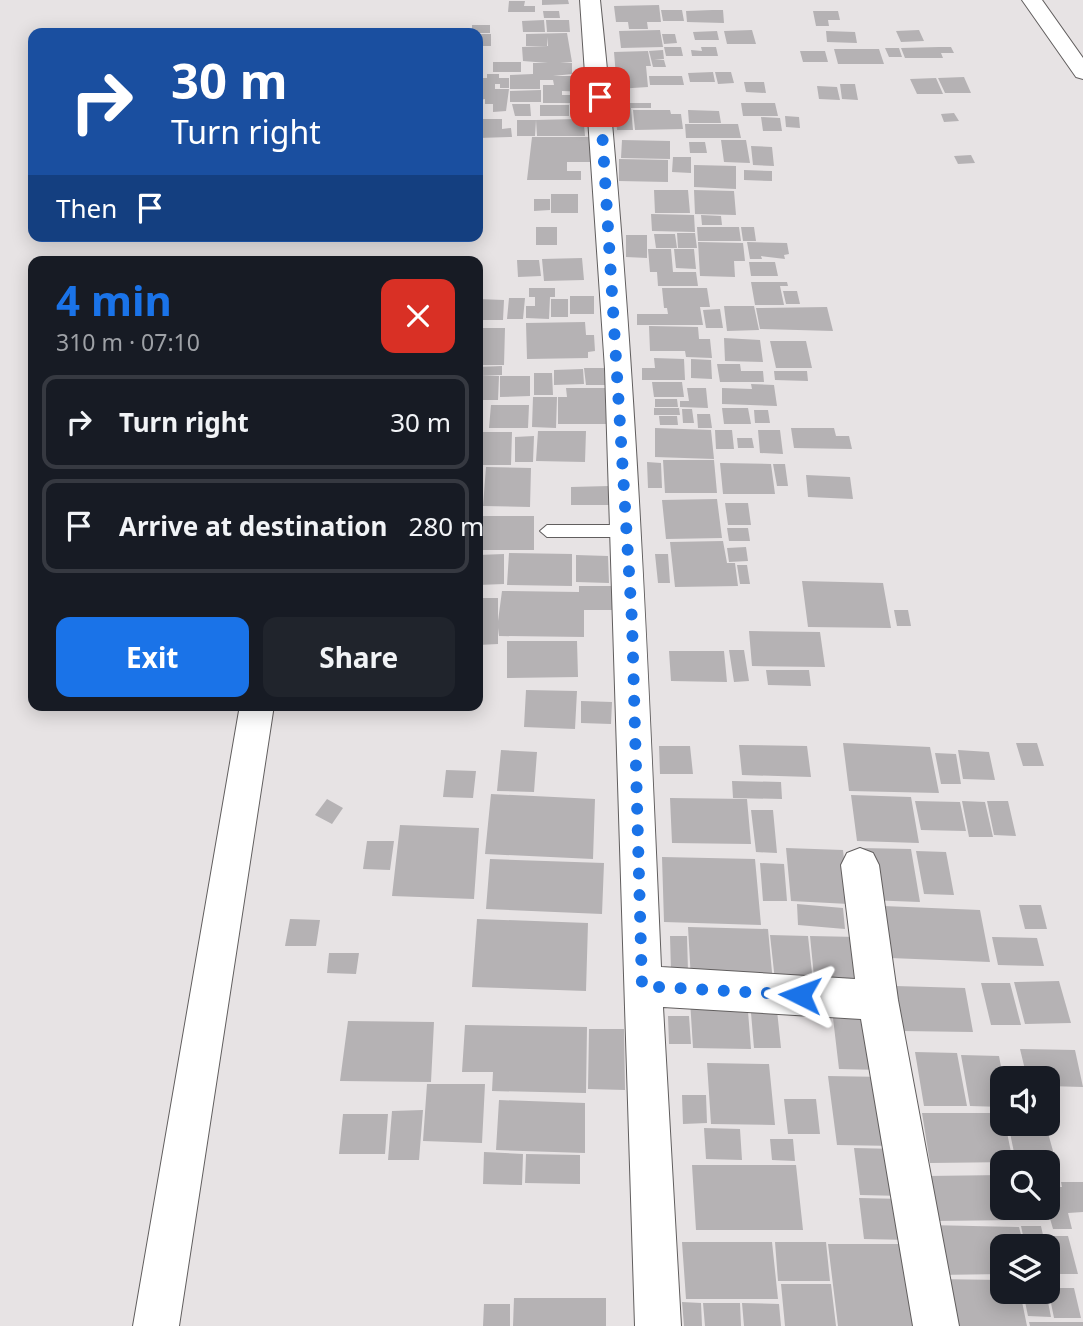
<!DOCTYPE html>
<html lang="en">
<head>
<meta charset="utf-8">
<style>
	body { margin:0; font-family:"Noto Sans",sans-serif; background:#20242c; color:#f1f3f6; height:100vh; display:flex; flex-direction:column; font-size:26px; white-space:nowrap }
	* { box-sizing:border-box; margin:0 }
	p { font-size:23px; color:#9ea1a6 }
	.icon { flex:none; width:38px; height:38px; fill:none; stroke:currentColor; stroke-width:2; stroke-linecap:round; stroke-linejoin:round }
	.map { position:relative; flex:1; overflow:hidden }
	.side { position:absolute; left:28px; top:256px; width:455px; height:455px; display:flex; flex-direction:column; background:#171b24; border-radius:14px; box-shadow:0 4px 18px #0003 }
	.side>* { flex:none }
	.top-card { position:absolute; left:28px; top:28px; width:455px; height:214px; border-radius:14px; box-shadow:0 4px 18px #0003; background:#1a4fa0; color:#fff; overflow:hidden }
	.fabs { position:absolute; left:990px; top:1066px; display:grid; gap:14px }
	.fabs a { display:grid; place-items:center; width:70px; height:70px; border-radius:14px; background:#171b24; box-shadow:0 4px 18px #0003; font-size:35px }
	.pin { position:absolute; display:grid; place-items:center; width:60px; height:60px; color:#fff; margin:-30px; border-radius:14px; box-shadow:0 4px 10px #0006 }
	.me { position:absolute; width:77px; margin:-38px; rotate:273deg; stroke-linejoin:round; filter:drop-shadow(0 0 5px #0008) }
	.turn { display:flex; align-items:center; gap:24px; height:147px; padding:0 28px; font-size:32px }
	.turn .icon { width:91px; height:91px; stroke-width:2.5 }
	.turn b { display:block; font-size:49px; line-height:60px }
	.then { display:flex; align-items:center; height:66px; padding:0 28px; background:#0003; gap:14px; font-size:26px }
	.round { display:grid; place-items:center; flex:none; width:74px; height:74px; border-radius:14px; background:#20242c }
	.head { display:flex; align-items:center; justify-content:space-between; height:119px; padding:0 28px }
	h1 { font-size:42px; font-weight:700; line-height:52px; color:#1a73e8 }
	.action { display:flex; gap:14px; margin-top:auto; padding:14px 28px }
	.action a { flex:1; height:80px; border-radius:14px; background:#1a73e8; color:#fff; font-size:28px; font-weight:700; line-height:80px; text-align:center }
	.action a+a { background:#20242c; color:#f1f3f6 }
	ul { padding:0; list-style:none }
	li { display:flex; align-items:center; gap:21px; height:94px; margin:0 14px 10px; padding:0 14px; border:4px solid #363941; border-radius:14px }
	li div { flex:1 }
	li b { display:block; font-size:26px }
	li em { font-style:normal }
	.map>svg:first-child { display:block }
	.building { fill:#b5b2b4 }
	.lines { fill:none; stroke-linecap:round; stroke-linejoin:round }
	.service-casing { stroke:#615e5e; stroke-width:2 }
	.minor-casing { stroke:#615e5e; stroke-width:2 }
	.service { fill:#fff; fill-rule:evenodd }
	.minor { fill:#fff; fill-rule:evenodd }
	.route { stroke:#1a73e8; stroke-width:12; stroke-dasharray:0 21.6 }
</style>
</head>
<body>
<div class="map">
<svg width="1083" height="1326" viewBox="0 0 1083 1326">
	<rect width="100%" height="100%" fill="#e7e3e4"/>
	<!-- building -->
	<path class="building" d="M 542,0 L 568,0 L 569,4 L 542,5 Z
		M 509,1 L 525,1 L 524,6 L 535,6 L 535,12 L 508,12 Z
		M 659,5 L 661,22 L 647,22 L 648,29 L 629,29 L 628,22 L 616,22 L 614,6 Z
		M 661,10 L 682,10 L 684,21 L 663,21 Z
		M 712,10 L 723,10 L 724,23 L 687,22 L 686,11 Z
		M 543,11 L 559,11 L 560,18 L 544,18 Z
		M 813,11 L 838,11 L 840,20 L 828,20 L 829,26 L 816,26 Z
		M 544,20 L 545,32 L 523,32 L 522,21 Z
		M 546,20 L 569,20 L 570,32 L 547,32 Z
		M 472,25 L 490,25 L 490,33 L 472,33 Z
		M 660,30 L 663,47 L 621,48 L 619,31 Z
		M 752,30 L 756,44 L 727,44 L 724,31 Z
		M 919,30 L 924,41 L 901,42 L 896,31 Z
		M 717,31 L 719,40 L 695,40 L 693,32 Z
		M 826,31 L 855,32 L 857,43 L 827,42 Z
		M 567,33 L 572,62 L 560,63 L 572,63 L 572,74 L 553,76 L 574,76 L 574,85 L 589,85 L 590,92 L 562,91 L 562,95 L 575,95 L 575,103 L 543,103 L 543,85 L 554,85 L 553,80 L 540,80 L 540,89 L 510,89 L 510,75 L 533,74 L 533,63 L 548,63 L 523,61 L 522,47 L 548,46 L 547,37 L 547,46 L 526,46 L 526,34 Z
		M 478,34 L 491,34 L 491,46 L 478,46 Z
		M 662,34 L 675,34 L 677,43 L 664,44 Z
		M 664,47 L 681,47 L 683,56 L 666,56 Z
		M 701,47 L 716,47 L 718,56 L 692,56 L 691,50 L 702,51 Z
		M 939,47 L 951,47 L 954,53 L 941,53 L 943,58 L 905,58 L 901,48 Z
		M 885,48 L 899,48 L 902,57 L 889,57 Z
		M 834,49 L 879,49 L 884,64 L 838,64 Z
		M 663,50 L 664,59 L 654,60 L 664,60 L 666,67 L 653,67 L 649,51 Z
		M 648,51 L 651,66 L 646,66 L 648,87 L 617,89 L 614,52 Z
		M 800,51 L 825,51 L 828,62 L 803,62 Z
		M 493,62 L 521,62 L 521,72 L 493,72 Z
		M 713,72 L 715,82 L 690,82 L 688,73 Z
		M 715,72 L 731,72 L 734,83 L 718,84 Z
		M 487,74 L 499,74 L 499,78 L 509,78 L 509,88 L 500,88 L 500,84 L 495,84 L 495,89 L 509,89 L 506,111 L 493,112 L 493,104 L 485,104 L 485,99 L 479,100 L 478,78 L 487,78 Z
		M 649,76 L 682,76 L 684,85 L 650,85 Z
		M 964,77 L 971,93 L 945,93 L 938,78 Z
		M 936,78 L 943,94 L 917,94 L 910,79 Z
		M 744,82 L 764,82 L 766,93 L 746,92 Z
		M 840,84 L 855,84 L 858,100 L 842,99 Z
		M 817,86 L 837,87 L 840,100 L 819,99 Z
		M 541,90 L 541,102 L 510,102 L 510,91 Z
		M 615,103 L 651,103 L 651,108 L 631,108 L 633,130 L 617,130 Z
		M 741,103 L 775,103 L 778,116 L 743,116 Z
		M 512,104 L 530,104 L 531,116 L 515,116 Z
		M 540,105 L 569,105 L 569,116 L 540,116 Z
		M 572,106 L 589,106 L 589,114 L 573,114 Z
		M 633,110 L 670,110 L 671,114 L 681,114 L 683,129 L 635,130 Z
		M 688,110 L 719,111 L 721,123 L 689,123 Z
		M 954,113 L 959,121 L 944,122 L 941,114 Z
		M 785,116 L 799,117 L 800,128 L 786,127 Z
		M 761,117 L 780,118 L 782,131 L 763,131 Z
		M 478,119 L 502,119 L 502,129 L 511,128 L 512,137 L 478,138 Z
		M 577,119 L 577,124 L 584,124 L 585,136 L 537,136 L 536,120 Z
		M 517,120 L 536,120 L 535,136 L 517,136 Z
		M 685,124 L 738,124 L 741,138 L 686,138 Z
		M 532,137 L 591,137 L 591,162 L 567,162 L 567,171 L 581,171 L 581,180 L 527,180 Z
		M 622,140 L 670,141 L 670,159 L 621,158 Z
		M 721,140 L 746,140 L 750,163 L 724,162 Z
		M 689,142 L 705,142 L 707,153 L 690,153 Z
		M 751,146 L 772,147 L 774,166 L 753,165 Z
		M 971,155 L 975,163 L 958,164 L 954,156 Z
		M 673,157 L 691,157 L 691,173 L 672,172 Z
		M 619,159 L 668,160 L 668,182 L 619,181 Z
		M 694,165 L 736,166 L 736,189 L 694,187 Z
		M 744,170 L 772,171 L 772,181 L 744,180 Z
		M 654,190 L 688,190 L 690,213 L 655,213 Z
		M 694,190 L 734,191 L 736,215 L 695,214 Z
		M 551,194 L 578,194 L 578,213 L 551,213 Z
		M 534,199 L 550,199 L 550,210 L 534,211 Z
		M 651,214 L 694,215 L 695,232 L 652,231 Z
		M 701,215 L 721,216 L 722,225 L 702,225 Z
		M 536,227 L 557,227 L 557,245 L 536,245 Z
		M 697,227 L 739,227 L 741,241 L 698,241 Z
		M 741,227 L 754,227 L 756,241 L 743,241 Z
		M 677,233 L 695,233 L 697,248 L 678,248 Z
		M 654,234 L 675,234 L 677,248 L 656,248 Z
		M 626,235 L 647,235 L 647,258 L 626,257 Z
		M 698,242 L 743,243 L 745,261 L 734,261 L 735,277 L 700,276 Z
		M 747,242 L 787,243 L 789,254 L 784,255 L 785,259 L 761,256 L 762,259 L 750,259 Z
		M 648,249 L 671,249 L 673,272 L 696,272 L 698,286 L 658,286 L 657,272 L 650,272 Z
		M 674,249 L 694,249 L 696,269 L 676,268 Z
		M 582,258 L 584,280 L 544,281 L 542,259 Z
		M 517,260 L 539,260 L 541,276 L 518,277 Z
		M 749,262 L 775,262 L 778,276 L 751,276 Z
		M 751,282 L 787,282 L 788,286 L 780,286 L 784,305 L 755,305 Z
		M 529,288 L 555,288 L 555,297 L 550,297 L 549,319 L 526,318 L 526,306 L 535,306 L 535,297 L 529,297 Z
		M 662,288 L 707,288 L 710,307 L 700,307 L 703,325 L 637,325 L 637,314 L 668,314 L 667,308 L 664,308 Z
		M 783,291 L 797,291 L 800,304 L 786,304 Z
		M 570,296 L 594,296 L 594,314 L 570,314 Z
		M 509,298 L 525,298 L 523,319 L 507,319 Z
		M 478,299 L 504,300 L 503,320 L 478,320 Z
		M 551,299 L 568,299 L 568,317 L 551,317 Z
		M 724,306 L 754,306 L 759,330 L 727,331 Z
		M 827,307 L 833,331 L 760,329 L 756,308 Z
		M 720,309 L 723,328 L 706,328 L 703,310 Z
		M 585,322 L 586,335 L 594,335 L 595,351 L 588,352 L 588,358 L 527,359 L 526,323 Z
		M 649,326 L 698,327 L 699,339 L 710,339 L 712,358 L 686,357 L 685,351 L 650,351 Z
		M 478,328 L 505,328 L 504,365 L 478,365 Z
		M 724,338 L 760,340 L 763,362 L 725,361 Z
		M 770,341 L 806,341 L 812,368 L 776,368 Z
		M 654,358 L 684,359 L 685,380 L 642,380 L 642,368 L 655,368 Z
		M 691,359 L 711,360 L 712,379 L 691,378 Z
		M 717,364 L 740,364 L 741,371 L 763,371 L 764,382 L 720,382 Z
		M 502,366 L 502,375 L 481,375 L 499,376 L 498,400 L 478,400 L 478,367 Z
		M 584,368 L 604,368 L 605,385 L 586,385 Z
		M 583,369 L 584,384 L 554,385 L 554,370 Z
		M 774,371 L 807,371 L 808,381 L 775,380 Z
		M 534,373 L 552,373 L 553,395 L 534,395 Z
		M 500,376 L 530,376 L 530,396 L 500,397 Z
		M 652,382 L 682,382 L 684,397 L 654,397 Z
		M 751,384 L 774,385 L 777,406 L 722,404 L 722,388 L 752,389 Z
		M 566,388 L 605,388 L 606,424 L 558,424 L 558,397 L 567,397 Z
		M 687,388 L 706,388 L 708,408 L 680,407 L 680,401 L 689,401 Z
		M 533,397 L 557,397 L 556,428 L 532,427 Z
		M 655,399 L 677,399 L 678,407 L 655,407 Z
		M 491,405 L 529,405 L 528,428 L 489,428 Z
		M 654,408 L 679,408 L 680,415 L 654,415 Z
		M 722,408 L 748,408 L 751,424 L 724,424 Z
		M 682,409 L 692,409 L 694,423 L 683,423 Z
		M 754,410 L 768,410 L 770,423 L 755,423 Z
		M 697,414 L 710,414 L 712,428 L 698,428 Z
		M 659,416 L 677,416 L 678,425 L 660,425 Z
		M 655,428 L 711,430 L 714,459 L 655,457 Z
		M 791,428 L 834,428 L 836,436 L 849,436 L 852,449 L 794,448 Z
		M 715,430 L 732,430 L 734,449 L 716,449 Z
		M 758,430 L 780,430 L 783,454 L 760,453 Z
		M 538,431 L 586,431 L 585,462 L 536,461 Z
		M 479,432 L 512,432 L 511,465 L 478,465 Z
		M 534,436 L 533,462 L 515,462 L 515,437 Z
		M 737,438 L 752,438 L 754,448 L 738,448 Z
		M 663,460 L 714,460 L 717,493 L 665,493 Z
		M 647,462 L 661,463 L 662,488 L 648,488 Z
		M 720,463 L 771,464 L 775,494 L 723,494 Z
		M 773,464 L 785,464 L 788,486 L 777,486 Z
		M 486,467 L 531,468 L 530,507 L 483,506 Z
		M 806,475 L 850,477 L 853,499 L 808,497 Z
		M 609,486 L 610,505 L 571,505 L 571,487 Z
		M 717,499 L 722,538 L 666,539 L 662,500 Z
		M 725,503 L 748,503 L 751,525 L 728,525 Z
		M 478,516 L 534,516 L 534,550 L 478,550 Z
		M 727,528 L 748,528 L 750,541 L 729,541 Z
		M 723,541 L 727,563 L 735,563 L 738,586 L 675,587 L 670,542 Z
		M 746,547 L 748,561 L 729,562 L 727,548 Z
		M 509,553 L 572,554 L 572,586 L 507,585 Z
		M 504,554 L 504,584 L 478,585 L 478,555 Z
		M 655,554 L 668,554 L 670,583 L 658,583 Z
		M 576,555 L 608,556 L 609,583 L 576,582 Z
		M 737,565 L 747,565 L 750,584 L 740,584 Z
		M 802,581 L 883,583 L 891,628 L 808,627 Z
		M 579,586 L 622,586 L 623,610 L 584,610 L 584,637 L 499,636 L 498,628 L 498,644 L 478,645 L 478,598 L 498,598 L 498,621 L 502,591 L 579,592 Z
		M 894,610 L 908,610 L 911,626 L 897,626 Z
		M 749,631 L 820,632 L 825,667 L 752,666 Z
		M 507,641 L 577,641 L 578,677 L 507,678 Z
		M 729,650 L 744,650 L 749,681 L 734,682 Z
		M 669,651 L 724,651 L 727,682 L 671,681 Z
		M 766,670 L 809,670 L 811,686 L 768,685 Z
		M 526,690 L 577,691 L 575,729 L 524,727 Z
		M 581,701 L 612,702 L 611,724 L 581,723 Z
		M 843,743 L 930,747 L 939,793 L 849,791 Z
		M 1016,743 L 1037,743 L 1044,766 L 1023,766 Z
		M 739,745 L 807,746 L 811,777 L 742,775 Z
		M 659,746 L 690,746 L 693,774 L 660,774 Z
		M 501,750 L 537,752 L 534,792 L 497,791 Z
		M 958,750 L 989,752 L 995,780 L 963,779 Z
		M 935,753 L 956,754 L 961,784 L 941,784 Z
		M 446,770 L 476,771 L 473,798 L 443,797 Z
		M 732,781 L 781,782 L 782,799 L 733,798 Z
		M 491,794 L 595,799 L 593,859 L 485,854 Z
		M 851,795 L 911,797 L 919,843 L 857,841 Z
		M 670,798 L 747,799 L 751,844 L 672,843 Z
		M 327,799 L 343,808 L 332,824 L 315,815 Z
		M 915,801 L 960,802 L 966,831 L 921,830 Z
		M 962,801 L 985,802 L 993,837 L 969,837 Z
		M 987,801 L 1008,801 L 1016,836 L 994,835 Z
		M 751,810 L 773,810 L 777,853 L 756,852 Z
		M 400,825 L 479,828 L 474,899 L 392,896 Z
		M 367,841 L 394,841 L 390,870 L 363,869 Z
		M 786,848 L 843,850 L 849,904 L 791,901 Z
		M 860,848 L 911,849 L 920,902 L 867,900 Z
		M 916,851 L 946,852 L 954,895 L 924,894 Z
		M 662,857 L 755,859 L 761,925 L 664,922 Z
		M 490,859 L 604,863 L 602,914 L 486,909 Z
		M 760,863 L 784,864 L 787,901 L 763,901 Z
		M 797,904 L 843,908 L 845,929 L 798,925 Z
		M 1019,905 L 1041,905 L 1047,929 L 1025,929 Z
		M 883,906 L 980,910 L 990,962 L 890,958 Z
		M 290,919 L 320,920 L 316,946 L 285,946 Z
		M 477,919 L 588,923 L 586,991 L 472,987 Z
		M 688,927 L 768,929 L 773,983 L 691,980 Z
		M 770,935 L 808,936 L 814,991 L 776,990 Z
		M 670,936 L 687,936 L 688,972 L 671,971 Z
		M 810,936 L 858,937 L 865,988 L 815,987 Z
		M 992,937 L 1037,938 L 1044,966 L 998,965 Z
		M 329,953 L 359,953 L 356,974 L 327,973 Z
		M 1059,981 L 1071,1023 L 1025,1024 L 1014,982 Z
		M 981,983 L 1010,983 L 1021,1025 L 991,1025 Z
		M 895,986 L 965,988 L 973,1032 L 901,1031 Z
		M 747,999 L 751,1049 L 693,1048 L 690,1000 Z
		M 750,1001 L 776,1001 L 781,1048 L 754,1048 Z
		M 668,1016 L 689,1016 L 691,1044 L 669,1044 Z
		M 833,1018 L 874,1019 L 882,1070 L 839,1069 Z
		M 348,1021 L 434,1022 L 431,1082 L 340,1081 Z
		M 465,1025 L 587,1027 L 586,1093 L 492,1091 L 493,1072 L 462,1072 Z
		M 589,1029 L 624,1029 L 625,1090 L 588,1089 Z
		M 1020,1049 L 1075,1050 L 1083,1087 L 1048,1086 L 1048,1078 L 1027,1078 Z
		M 915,1052 L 957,1053 L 967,1106 L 924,1106 Z
		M 961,1055 L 999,1056 L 1003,1077 L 1003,1107 L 970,1106 Z
		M 707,1063 L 769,1064 L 775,1125 L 711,1124 Z
		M 828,1076 L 886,1077 L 897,1146 L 837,1145 Z
		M 427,1084 L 485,1084 L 482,1143 L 423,1141 Z
		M 682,1095 L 706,1095 L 707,1123 L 683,1124 Z
		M 784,1099 L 816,1099 L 820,1134 L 788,1134 Z
		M 499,1100 L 585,1103 L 585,1153 L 496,1150 Z
		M 423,1110 L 419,1160 L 388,1160 L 392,1111 Z
		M 922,1113 L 1003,1113 L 1013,1162 L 930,1163 Z
		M 343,1114 L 388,1114 L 385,1154 L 339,1154 Z
		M 704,1128 L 740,1129 L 742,1160 L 706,1159 Z
		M 1010,1133 L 1048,1133 L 1058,1169 L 1048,1169 L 1048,1162 L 1016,1162 Z
		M 770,1139 L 793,1139 L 795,1161 L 772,1160 Z
		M 854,1148 L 897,1149 L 904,1196 L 860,1195 Z
		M 484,1152 L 523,1154 L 522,1185 L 483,1184 Z
		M 526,1154 L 580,1155 L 580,1184 L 525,1183 Z
		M 692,1165 L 796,1165 L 803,1230 L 696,1230 Z
		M 1003,1175 L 1003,1208 L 1015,1208 L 1018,1220 L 935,1221 L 927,1176 Z
		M 1061,1182 L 1083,1182 L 1083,1212 L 1068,1213 L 1072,1229 L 1053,1229 L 1047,1208 L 1048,1187 L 1062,1187 Z
		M 859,1198 L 905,1199 L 911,1240 L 864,1239 Z
		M 1017,1208 L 1045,1208 L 1049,1220 L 1020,1220 Z
		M 928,1225 L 1019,1227 L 1024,1246 L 1003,1246 L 1003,1274 L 937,1275 Z
		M 1021,1226 L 1041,1226 L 1045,1244 L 1025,1245 Z
		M 1046,1236 L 1068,1236 L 1078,1274 L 1048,1274 Z
		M 682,1242 L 772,1242 L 778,1299 L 686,1299 Z
		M 775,1242 L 826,1242 L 830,1281 L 778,1281 Z
		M 828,1244 L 914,1244 L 927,1326 L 838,1326 Z
		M 933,1279 L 1003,1280 L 1003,1292 L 1020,1292 L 1027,1326 L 941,1326 Z
		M 781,1284 L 831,1284 L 836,1326 L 785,1326 Z
		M 1048,1288 L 1074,1288 L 1081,1318 L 1054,1318 Z
		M 1023,1292 L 1046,1292 L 1051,1317 L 1028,1316 Z
		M 514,1298 L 606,1298 L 606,1326 L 513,1326 Z
		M 682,1302 L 701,1303 L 702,1326 L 684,1326 Z
		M 703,1303 L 740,1303 L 741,1326 L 705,1326 Z
		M 742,1303 L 779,1304 L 781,1326 L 744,1326 Z
		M 484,1304 L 510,1304 L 510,1326 L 483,1326 Z
		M 1029,1322 L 1083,1322 L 1083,1326 L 1030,1326 Z"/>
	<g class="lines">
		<defs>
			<path id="service" d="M 547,525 L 627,525 L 634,531 L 627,537 L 547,537 L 540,531 Z"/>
			<path id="minor" d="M 580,0 L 600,0 C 634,322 647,644 661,967 L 855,979 L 841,865 L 847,853 L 860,848 L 873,853 L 879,865 L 898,1000 L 959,1326 L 913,1326 L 861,1019 L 663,1007 L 681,1326 L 635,1326 L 605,369 Z
				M 1022,0 L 1042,0 L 1083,58 L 1083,79 L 1076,77 Z
				M 240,705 L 274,705 L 179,1326 L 133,1326 Z"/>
		</defs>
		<!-- service casing -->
		<use href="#service" class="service-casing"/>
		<!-- minor casing -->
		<use href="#minor" class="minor-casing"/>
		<!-- service -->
		<use href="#service" class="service"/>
		<!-- minor -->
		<use href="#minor" class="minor"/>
	</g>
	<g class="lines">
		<!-- route -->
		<path class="route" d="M 600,97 L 632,621 L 642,986 L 800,995"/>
	</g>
</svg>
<div class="fabs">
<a><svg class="icon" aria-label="sound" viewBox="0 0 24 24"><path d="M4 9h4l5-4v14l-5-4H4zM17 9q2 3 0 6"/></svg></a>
<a><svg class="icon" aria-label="search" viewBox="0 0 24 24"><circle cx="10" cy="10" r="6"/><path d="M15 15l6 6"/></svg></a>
<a><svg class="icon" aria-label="layers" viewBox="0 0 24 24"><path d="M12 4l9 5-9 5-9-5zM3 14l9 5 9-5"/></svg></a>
</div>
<div class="pin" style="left:600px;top:97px;background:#d93025"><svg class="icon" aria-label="arrive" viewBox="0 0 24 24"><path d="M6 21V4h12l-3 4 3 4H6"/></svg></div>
<svg class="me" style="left:800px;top:995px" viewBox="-20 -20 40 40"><path d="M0-17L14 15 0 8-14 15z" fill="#1a73e8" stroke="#fff" stroke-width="4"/></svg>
<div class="top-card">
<div class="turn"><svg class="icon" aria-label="right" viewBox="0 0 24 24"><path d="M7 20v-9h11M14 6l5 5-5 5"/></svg><div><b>30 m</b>Turn right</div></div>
<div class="then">Then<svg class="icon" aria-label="arrive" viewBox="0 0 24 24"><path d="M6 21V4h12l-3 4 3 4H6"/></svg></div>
</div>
<section class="side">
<div class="head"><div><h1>4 min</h1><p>310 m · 07:10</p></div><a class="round" style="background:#d93025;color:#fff"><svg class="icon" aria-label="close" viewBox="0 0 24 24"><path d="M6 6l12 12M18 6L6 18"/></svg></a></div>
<ul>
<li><svg class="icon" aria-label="right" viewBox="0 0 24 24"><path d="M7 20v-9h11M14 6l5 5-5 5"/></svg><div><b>Turn right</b></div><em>30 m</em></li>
<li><svg class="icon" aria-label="arrive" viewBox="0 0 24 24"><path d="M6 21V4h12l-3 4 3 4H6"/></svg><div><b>Arrive at destination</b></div><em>280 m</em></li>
</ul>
<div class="action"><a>Exit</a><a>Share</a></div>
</section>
</div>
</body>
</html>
